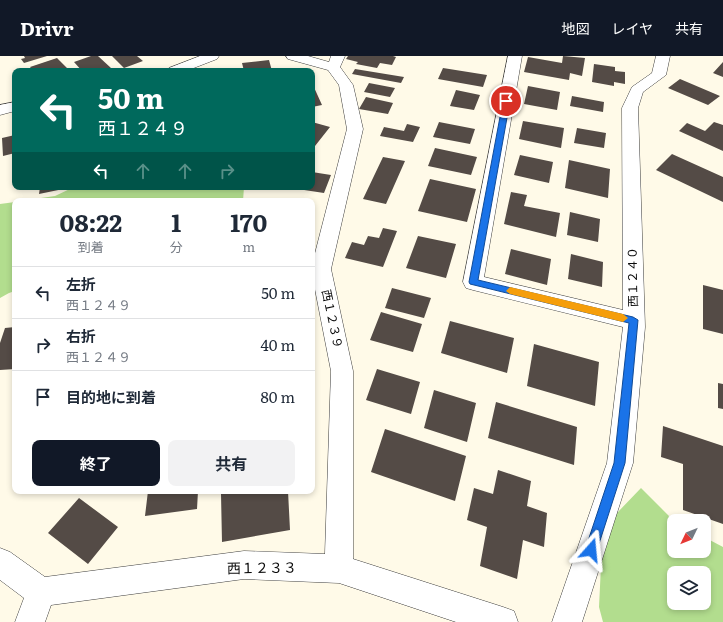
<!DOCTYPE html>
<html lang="ja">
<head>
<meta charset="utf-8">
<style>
	body { margin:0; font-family:Literata,"Noto Sans JP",serif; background:#f2f2f3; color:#1f2937; height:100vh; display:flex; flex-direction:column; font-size:15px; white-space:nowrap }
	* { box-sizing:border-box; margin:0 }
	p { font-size:13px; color:#747a83 }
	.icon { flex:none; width:22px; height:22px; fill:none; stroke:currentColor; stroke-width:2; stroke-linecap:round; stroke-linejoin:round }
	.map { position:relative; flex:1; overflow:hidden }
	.panel { position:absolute; left:12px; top:142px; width:303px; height:296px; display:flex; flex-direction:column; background:#fff; border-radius:8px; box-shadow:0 2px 6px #0003 }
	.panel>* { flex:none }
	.hud { position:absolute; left:12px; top:12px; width:303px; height:122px; border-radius:8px; box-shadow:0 2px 6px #0003; background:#00695c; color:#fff; overflow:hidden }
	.needle { width:26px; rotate:227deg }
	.fabs { position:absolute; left:667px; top:458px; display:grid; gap:8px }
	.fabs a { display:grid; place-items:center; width:44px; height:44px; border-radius:8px; background:#fff; box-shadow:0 2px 6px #0003; font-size:20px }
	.pin { position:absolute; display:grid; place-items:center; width:34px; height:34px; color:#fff; margin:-17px; border:2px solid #fff; border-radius:50%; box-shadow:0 1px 4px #0007 }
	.me { position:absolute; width:44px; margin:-22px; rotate:18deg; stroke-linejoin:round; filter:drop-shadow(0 0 3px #0008) }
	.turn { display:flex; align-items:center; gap:14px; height:84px; padding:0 20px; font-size:18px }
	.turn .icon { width:52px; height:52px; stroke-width:2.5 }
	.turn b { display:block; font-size:28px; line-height:34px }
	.lanes { display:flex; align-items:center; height:38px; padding:0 20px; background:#0003; justify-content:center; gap:20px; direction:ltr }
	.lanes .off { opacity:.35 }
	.eta { display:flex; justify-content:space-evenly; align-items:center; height:68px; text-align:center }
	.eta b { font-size:24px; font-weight:700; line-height:28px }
	.primary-button { display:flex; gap:8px; margin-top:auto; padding:8px 20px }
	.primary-button a { flex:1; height:46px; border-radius:8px; background:#111827; color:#fff; font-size:16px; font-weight:700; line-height:46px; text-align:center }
	.primary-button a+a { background:#f2f2f3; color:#1f2937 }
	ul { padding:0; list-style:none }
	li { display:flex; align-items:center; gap:12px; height:52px; padding:0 20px; border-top:1px solid #e0e1e3 }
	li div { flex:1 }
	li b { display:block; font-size:15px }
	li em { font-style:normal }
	header { display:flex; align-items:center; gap:24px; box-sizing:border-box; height:56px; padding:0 20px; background:#111827; color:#fff }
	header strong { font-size:19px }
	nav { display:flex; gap:22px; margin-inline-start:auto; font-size:14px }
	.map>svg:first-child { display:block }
	.forest { fill:#b2dd8e; fill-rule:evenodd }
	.building { fill:#544b46 }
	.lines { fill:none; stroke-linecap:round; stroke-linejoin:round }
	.minor-casing { stroke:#3d3d3d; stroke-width:1 }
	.minor { fill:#fff; fill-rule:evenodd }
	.route { fill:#1a73e8; stroke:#114b97 }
	.slow { fill:#f59e0b }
	.labels { text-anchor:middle; stroke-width:4; stroke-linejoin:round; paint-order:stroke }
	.street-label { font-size:12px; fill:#0a0a0a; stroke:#fff }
	.near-street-label { font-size:14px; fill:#0a0a0a; stroke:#fff }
</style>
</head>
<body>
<header>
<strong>Drivr</strong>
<nav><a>地図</a><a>レイヤ</a><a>共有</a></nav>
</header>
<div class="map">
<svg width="723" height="566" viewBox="0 0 723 566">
	<rect width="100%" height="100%" fill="#fffae8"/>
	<!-- forest -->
	<path class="forest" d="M 74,131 L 244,131 L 243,145 L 20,145 L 55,140 Z
		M 15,146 L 15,235 L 9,237 L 0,242 L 0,148 Z
		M 641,432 L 674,465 L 674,495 L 704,495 L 704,481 L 723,491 L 723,566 L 603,566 L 599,551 L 602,489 L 617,457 ZM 674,517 L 704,517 L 704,547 L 674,547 Z"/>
	<!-- building -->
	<path class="building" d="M 24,0 L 47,0 L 24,7 L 21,3 L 25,2 Z
		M 91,0 L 98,0 L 111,12 L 103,15 L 82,15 L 74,6 Z
		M 112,0 L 137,0 L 143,5 L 124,12 Z
		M 348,0 L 393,0 L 396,1 L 392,9 L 380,7 L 377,12 L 356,8 L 358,6 L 346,3 Z
		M 563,0 L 585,2 L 582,20 L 570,17 L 569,24 L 524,16 L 528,1 L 562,7 Z
		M 57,2 L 70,15 L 33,15 L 30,11 Z
		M 269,4 L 272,15 L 244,15 L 242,7 Z
		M 723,6 L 723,21 L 713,17 Z
		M 594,8 L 615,11 L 615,15 L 625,16 L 625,28 L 614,26 L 614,30 L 592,26 Z
		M 443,12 L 487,19 L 483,31 L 438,23 Z
		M 355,13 L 404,21 L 401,27 L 352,18 Z
		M 680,23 L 720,40 L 708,49 L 668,32 Z
		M 312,27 L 322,49 L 312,51 Z
		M 369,27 L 395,32 L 390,41 L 364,36 Z
		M 528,30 L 560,36 L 557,54 L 524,48 Z
		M 456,34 L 480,39 L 474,54 L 450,50 Z
		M 572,40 L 604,46 L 603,56 L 570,50 Z
		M 366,41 L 393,47 L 388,58 L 359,53 Z
		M 523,65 L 564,72 L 561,92 L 519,83 Z
		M 312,66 L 330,71 L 315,90 L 312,89 Z
		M 439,66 L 475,73 L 470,88 L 433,81 Z
		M 714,66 L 723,69 L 723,95 L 679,75 L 687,67 L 705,75 Z
		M 407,68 L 420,71 L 413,86 L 380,80 L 384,71 L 404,75 Z
		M 577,72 L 606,77 L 604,92 L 574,87 Z
		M 15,79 L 15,97 L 3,100 L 2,82 Z
		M 435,92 L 477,101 L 471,119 L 428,110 Z
		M 672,98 L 723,121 L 723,146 L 656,114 Z
		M 520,99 L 553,106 L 549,127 L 514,119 Z
		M 383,101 L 405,105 L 386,148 L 363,143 Z
		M 569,104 L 610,113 L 608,142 L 565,132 Z
		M 312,116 L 331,119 L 324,137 L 291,132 L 312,131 Z
		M 430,123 L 476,133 L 467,166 L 418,155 Z
		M 40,131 L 68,131 L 68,132 L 39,138 Z
		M 511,136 L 527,139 L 524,150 L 560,157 L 556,181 L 504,168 Z
		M 570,156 L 600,163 L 598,186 L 567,179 Z
		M 383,172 L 397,175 L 383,211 L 345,202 L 352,186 L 364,189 L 368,180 L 379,182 Z
		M 418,180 L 456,188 L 446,222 L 406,212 Z
		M 511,193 L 551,203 L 547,229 L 505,218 Z
		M 571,198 L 603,206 L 602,231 L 568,223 Z
		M 703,229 L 723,234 L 723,278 L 703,273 Z
		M 392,232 L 431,242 L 424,262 L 385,252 Z
		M 381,256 L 422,268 L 413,296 L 370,284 Z
		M 450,265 L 514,282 L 507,317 L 441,297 Z
		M 15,271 L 15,313 L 0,314 L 0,287 L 5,272 Z
		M 534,288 L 599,306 L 595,350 L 527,330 Z
		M 377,313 L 420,326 L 411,358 L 366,344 Z
		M 718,327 L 723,328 L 723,353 L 718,352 Z
		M 434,334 L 476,347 L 467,386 L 424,372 Z
		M 496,346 L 577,371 L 574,409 L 488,382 Z
		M 663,370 L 723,390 L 723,468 L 683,454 L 683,408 L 661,401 Z
		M 385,373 L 466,400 L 455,445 L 371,416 Z
		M 498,414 L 531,425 L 527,450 L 547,457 L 544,491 L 523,484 L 517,523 L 480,510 L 487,471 L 467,464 L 474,432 L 493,438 Z
		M 148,435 L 198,435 L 197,453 L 145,460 Z
		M 242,435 L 288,435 L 290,474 L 222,486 L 221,438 Z
		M 79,442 L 118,471 L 88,508 L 48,477 Z"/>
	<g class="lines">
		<defs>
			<path id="minor" d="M 200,0 L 219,0 L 217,3 L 186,15 L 167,15 L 169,12 Z
				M 286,0 L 308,0 L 329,6 L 331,0 L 345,0 L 340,11 L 353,29 L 363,73 L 331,213 L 353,315 L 353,503 L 503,551 L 514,555 L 518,566 L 456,566 L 339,527 L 244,523 L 51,549 L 45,566 L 15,566 L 24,542 L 0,524 L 0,492 L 10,496 L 45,521 L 244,495 L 325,498 L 331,315 L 312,218 L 312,209 L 347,73 L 339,29 L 328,14 L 288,3 Z
				M 508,0 L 522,0 L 484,221 L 623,254 L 622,52 L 632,31 L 652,17 L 656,0 L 670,0 L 666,19 L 643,36 L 638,52 L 645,271 L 633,407 L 582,566 L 552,566 L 607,407 L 623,271 L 473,234 L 466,232 L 463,226 Z
				M 15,46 L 15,55 L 0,59 L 0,49 Z"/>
		</defs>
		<!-- minor casing -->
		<use href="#minor" class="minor-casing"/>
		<!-- minor -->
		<use href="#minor" class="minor"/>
	</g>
	<!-- route -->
	<path class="route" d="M 506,43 L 510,45 L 478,224 L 633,261 L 638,264 L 625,407 L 597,494 L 595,498 L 591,499 L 587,498 L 585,494 L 614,407 L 629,267 L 470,228 L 469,226 L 503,45 Z"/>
	<!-- slow -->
	<path class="slow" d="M 510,231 L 623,258 L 628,262 L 623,266 L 510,238 L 506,235 Z"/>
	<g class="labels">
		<!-- street labels -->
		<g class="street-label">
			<text transform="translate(633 221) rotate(-91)" y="4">西１２４０</text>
			<text transform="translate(332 263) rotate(78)" y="4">西１２３９</text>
		</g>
		<!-- near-street labels -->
		<g class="near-street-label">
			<text transform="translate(262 512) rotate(-1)" y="5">西１２３３</text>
		</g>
	</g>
</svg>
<div class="fabs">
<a><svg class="needle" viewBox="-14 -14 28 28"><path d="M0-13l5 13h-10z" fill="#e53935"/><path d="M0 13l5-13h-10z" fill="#747a83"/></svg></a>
<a><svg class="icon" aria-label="layers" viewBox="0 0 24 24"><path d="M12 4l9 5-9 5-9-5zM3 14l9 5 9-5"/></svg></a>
</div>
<div class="pin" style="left:506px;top:45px;background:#d93025"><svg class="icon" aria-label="arrive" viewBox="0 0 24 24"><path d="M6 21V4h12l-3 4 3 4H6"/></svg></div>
<svg class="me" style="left:591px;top:494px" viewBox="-20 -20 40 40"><path d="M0-17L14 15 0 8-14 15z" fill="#1a73e8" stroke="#fff" stroke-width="4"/></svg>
<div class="hud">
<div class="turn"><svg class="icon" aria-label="left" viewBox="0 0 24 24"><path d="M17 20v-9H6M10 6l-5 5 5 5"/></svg><div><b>50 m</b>西１２４９</div></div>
<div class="lanes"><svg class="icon" aria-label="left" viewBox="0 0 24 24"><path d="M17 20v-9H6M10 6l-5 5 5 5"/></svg><svg class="icon off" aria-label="ahead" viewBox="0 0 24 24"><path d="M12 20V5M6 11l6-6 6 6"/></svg><svg class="icon off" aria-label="ahead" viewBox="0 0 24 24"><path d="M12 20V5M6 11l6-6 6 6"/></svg><svg class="icon off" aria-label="right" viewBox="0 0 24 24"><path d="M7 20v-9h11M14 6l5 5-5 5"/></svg></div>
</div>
<section class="panel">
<div class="eta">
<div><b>08:22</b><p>到着</p></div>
<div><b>1</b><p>分</p></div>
<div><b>170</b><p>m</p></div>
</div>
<ul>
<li><svg class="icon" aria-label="left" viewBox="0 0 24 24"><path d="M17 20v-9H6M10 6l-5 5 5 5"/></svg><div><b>左折</b><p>西１２４９</p></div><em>50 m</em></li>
<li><svg class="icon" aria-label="right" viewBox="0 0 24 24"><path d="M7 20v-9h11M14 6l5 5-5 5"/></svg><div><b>右折</b><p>西１２４９</p></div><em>40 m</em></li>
<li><svg class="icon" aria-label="arrive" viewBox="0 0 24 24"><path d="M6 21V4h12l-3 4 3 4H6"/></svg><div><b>目的地に到着</b></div><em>80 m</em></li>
</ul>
<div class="primary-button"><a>終了</a><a>共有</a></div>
</section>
</div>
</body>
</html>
